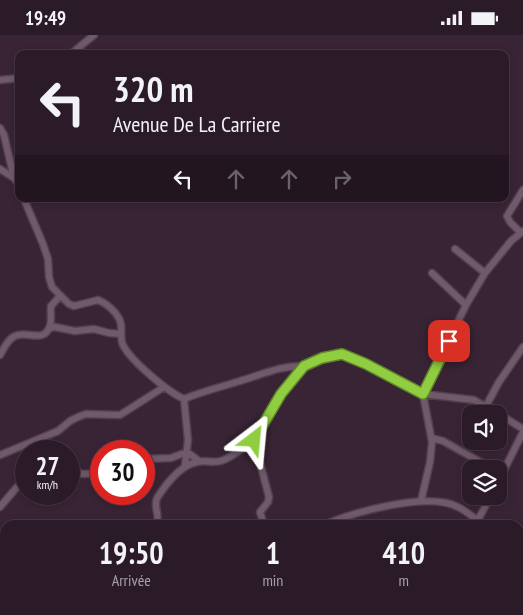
<!DOCTYPE html>
<html lang="fr">
<head>
<meta charset="utf-8">
<style>
	body { margin:0; font-family:"PT Sans Narrow",sans-serif; background:#332430; color:#f1f3f6; height:100vh; display:flex; flex-direction:column; font-size:19px; white-space:nowrap }
	* { box-sizing:border-box; margin:0 }
	p { font-size:16px; color:#a6a1a8 }
	.icon { flex:none; width:28px; height:28px; fill:none; stroke:currentColor; stroke-width:2; stroke-linecap:round; stroke-linejoin:round }
	.map { position:relative; flex:1; overflow:hidden }
	.side { position:absolute; left:0px; top:485px; width:524px; height:95px; display:flex; flex-direction:column; background:#2b1b28; border-radius:15px 15px 0 0; box-shadow:0 2px 8px #0003,0 0 0 1px #473945 }
	.side>* { flex:none }
	.banner { position:absolute; left:15px; top:15px; width:494px; height:152px; border-radius:10px; box-shadow:0 2px 8px #0003,0 0 0 1px #473945; background:#2b1b28; color:#f1f3f6; overflow:hidden }
	.fabs { position:absolute; left:462px; top:370px; display:grid; gap:10px }
	.fabs a { display:grid; place-items:center; width:45px; height:45px; border-radius:10px; background:#2b1b28; box-shadow:0 2px 8px #0003,0 0 0 1px #473945; font-size:25px }
	.speed { position:absolute; left:15px; top:405px; display:flex; gap:10px; font-size:25px; font-weight:700; text-align:center }
	.speed>* { display:grid; place-content:center; width:65px; height:65px; border-radius:50%; background:#2b1b28; box-shadow:0 2px 8px #0003,0 0 0 1px #473945; line-height:1 }
	.speed small { font-size:12px; font-weight:400 }
	.speed .limit { border:8px solid #d22; background:#fff; color:#111 }
	.pin { position:absolute; display:grid; place-items:center; width:42px; height:42px; color:#fff; margin:-21px; border-radius:10px; box-shadow:0 2px 8px #0006 }
	.me { position:absolute; width:55px; margin:-28px; rotate:29deg; stroke-linejoin:round; filter:drop-shadow(0 0 4px #0008) }
	.turn { display:flex; align-items:center; gap:18px; height:105px; padding:0 15px; font-size:22px }
	.turn .icon { width:65px; height:65px; stroke-width:2.5 }
	.turn b { display:block; font-size:35px; line-height:42px }
	.lanes { display:flex; align-items:center; height:48px; padding:0 15px; background:#0003; justify-content:center; gap:25px; direction:ltr }
	.lanes .off { opacity:.35 }
	.eta { display:flex; justify-content:space-evenly; align-items:center; height:85px; text-align:center }
	.eta b { font-size:30px; font-weight:800; line-height:35px }
	.status { display:flex; justify-content:space-between; align-items:center; height:35px; padding:0 25px; background:#2b1b28; direction:ltr }
	.status svg { height:14px; fill:currentColor }
	.map>svg:first-child { display:block }
	.lines { fill:none; stroke-linecap:round; stroke-linejoin:round }
	.minor-casing { stroke:#51404e; stroke-width:9 }
	.minor { stroke:#71596c; stroke-width:6 }
	.route-casing { stroke:#5e852a; stroke-width:12 }
	.route { stroke:#90cd40; stroke-width:9 }
</style>
</head>
<body>
<div class="status"><b>19:49</b><svg viewBox="0 0 49 12"><path d="M0 12V9h3v3zM5 12V6h3v6zM10 12V3h3v9zM15 12V0h3v12zM26 1h20v11H26zM47 4h2v5h-2z"/></svg></div>
<div class="map">
<svg width="523" height="580" viewBox="0 0 523 580">
	<rect width="100%" height="100%" fill="#392435"/>
	<g class="lines">
		<defs>
			<path id="minor" d="M 71,19 L 94,0
				M 0,45 L 19,43
				M 0,93 L 4,100 L 14,143
				M 0,134 L 14,143 L 19,150
				M 24,164 L 43,209 L 48,224 L 49,242 L 52,252 L 69,269 L 74,271 L 98,265 C 108,269 120,280 121,290 C 122,297 120,304 123,310 C 131,326 168,357 184,364 C 203,356 221,352 240,346 C 261,340 281,330 304,331
				M 521,198 L 510,187 L 507,181 L 523,155
				M 455,214 L 485,238
				M 432,238 L 466,270
				M 49,293 L 55,292 L 75,296 L 94,294 L 109,298 L 121,299
				M 0,320 C 4,313 8,304 15,301 C 27,295 44,309 50,291 C 52,284 50,277 51,271 L 60,261
				M 184,364 L 188,405 L 185,430
				M 486,371 L 499,347 L 523,312
				M 499,379 L 523,394
				M 432,403 L 443,406 L 493,434
				M 0,420 L 58,396 L 70,386 L 78,382 L 86,379 L 120,380 L 164,352
				M 144,424 L 171,423 L 187,417 L 199,426
				M 69,435 L 73,433 L 81,439 L 101,438
				M 499,445 L 523,397
				M 421,466 L 430,427 L 432,407 L 423,359 L 466,270 L 485,238 L 511,206 L 523,196
				M 0,472 L 17,452 L 26,446
				M 156,490 C 161,481 153,472 157,463 C 166,449 181,430 197,427 C 205,425 213,428 221,426 C 233,422 244,412 254,405
				M 264,490 L 260,477 L 268,467 L 269,462 L 254,405 L 281,359 L 304,331 L 322,323 L 342,319 L 366,329 L 423,359 L 474,365 L 498,379
				M 324,490 C 354,477 428,456 458,472 C 467,476 475,484 483,490
				M 475,490 L 491,461
				M 519,511 L 523,504
				M 519,519 L 523,523
				M 0,559 L 5,559
				M 62,575 L 75,580
				M 115,580 L 117,575
				M 142,580 L 142,575
				M 204,580 L 206,575
				M 251,580 L 255,575
				M 444,580 L 446,575
				M 485,580 L 487,575"/>
		</defs>
		<!-- minor casing -->
		<use href="#minor" class="minor-casing"/>
		<!-- minor -->
		<use href="#minor" class="minor"/>
	</g>
	<g class="lines">
		<defs>
			<path id="route" d="M 254,405 L 281,359 L 304,331 L 322,323 L 342,319 L 366,329 L 423,359 L 449,306"/>
		</defs>
		<!-- route casing -->
		<use href="#route" class="route-casing"/>
		<!-- route -->
		<use href="#route" class="route"/>
	</g>
</svg>
<div class="fabs">
<a><svg class="icon" aria-label="sound" viewBox="0 0 24 24"><path d="M4 9h4l5-4v14l-5-4H4zM17 9q2 3 0 6"/></svg></a>
<a><svg class="icon" aria-label="layers" viewBox="0 0 24 24"><path d="M12 4l9 5-9 5-9-5zM3 14l9 5 9-5"/></svg></a>
</div>
<div class="speed"><div>27<small>km/h</small></div><div class="limit">30</div></div>
<div class="pin" style="left:449px;top:306px;background:#d93025"><svg class="icon" aria-label="arrive" viewBox="0 0 24 24"><path d="M6 21V4h12l-3 4 3 4H6"/></svg></div>
<svg class="me" style="left:254px;top:405px" viewBox="-20 -20 40 40"><path d="M0-17L14 15 0 8-14 15z" fill="#90cd40" stroke="#fff" stroke-width="4"/></svg>
<div class="banner">
<div class="turn"><svg class="icon" aria-label="left" viewBox="0 0 24 24"><path d="M17 20v-9H6M10 6l-5 5 5 5"/></svg><div><b>320 m</b>Avenue De La Carriere</div></div>
<div class="lanes"><svg class="icon" aria-label="left" viewBox="0 0 24 24"><path d="M17 20v-9H6M10 6l-5 5 5 5"/></svg><svg class="icon off" aria-label="ahead" viewBox="0 0 24 24"><path d="M12 20V5M6 11l6-6 6 6"/></svg><svg class="icon off" aria-label="ahead" viewBox="0 0 24 24"><path d="M12 20V5M6 11l6-6 6 6"/></svg><svg class="icon off" aria-label="right" viewBox="0 0 24 24"><path d="M7 20v-9h11M14 6l5 5-5 5"/></svg></div>
</div>
<section class="side">
<div class="eta">
<div><b>19:50</b><p>Arrivée</p></div>
<div><b>1</b><p>min</p></div>
<div><b>410</b><p>m</p></div>
</div>
</section>
</div>
</body>
</html>
